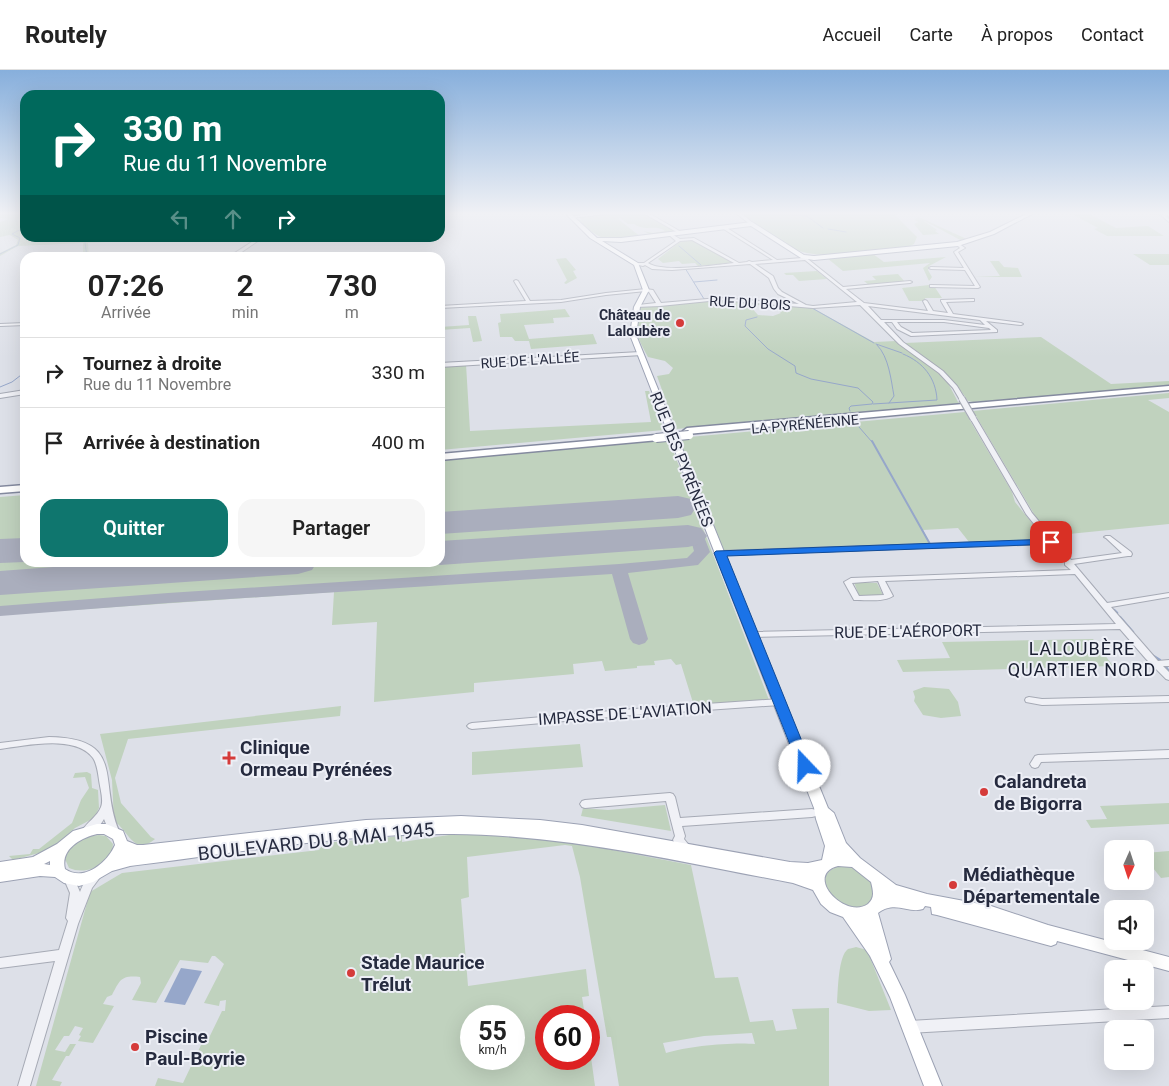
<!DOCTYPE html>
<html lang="fr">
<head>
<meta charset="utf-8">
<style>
	body { margin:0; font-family:Roboto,sans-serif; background:#f6f6f6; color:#222; height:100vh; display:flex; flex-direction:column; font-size:19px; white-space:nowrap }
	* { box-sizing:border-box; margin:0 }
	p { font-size:16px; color:#767676 }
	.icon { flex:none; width:28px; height:28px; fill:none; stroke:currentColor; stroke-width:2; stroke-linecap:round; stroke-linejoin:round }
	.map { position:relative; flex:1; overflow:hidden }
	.drawer { position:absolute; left:20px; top:182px; width:425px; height:315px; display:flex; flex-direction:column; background:#fff; border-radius:15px; box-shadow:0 5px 20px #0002 }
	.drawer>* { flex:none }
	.hud { position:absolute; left:20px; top:20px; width:425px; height:152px; border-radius:15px; box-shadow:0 5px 20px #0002; background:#00695c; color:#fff; overflow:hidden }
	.needle { width:32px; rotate:183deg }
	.buttons { position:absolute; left:1104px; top:770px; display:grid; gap:10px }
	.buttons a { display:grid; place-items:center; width:50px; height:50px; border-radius:10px; background:#fff; box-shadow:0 5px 20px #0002; font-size:25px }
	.speed { position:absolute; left:460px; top:935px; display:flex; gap:10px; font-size:25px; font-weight:700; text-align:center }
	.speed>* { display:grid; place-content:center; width:65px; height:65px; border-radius:50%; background:#fff; box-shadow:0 5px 20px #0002; line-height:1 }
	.speed small { font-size:12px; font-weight:400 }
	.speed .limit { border:8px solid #d22; background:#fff; color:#111 }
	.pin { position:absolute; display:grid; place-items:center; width:42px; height:42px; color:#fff; margin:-21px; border-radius:10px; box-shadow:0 2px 8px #0006 }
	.me { position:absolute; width:55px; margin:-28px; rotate:339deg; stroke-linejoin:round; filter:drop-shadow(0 0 4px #0008) }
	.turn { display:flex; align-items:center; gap:18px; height:105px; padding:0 20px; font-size:22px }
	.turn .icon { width:65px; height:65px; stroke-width:2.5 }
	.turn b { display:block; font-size:35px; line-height:42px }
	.lanes { display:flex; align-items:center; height:48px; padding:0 20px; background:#0003; justify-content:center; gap:25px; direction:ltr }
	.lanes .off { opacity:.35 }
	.eta { display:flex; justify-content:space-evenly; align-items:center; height:85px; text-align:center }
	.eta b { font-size:30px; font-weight:600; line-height:35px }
	.primary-button { display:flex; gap:10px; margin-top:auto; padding:10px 20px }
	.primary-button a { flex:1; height:58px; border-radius:15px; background:#0f766e; color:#fff; font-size:20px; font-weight:600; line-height:58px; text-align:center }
	.primary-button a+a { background:#f6f6f6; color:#222 }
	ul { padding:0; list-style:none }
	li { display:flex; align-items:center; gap:15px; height:70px; padding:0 20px; border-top:1px solid #e0e0e0 }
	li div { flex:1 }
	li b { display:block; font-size:19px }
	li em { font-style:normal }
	header { display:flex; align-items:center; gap:30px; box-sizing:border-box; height:70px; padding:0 25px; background:#fff; border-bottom:1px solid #e0e0e0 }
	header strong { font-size:24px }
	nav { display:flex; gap:28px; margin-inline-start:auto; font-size:18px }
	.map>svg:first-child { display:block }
	.green { fill:#c0d2be; fill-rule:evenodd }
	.water { fill:#96a7ca }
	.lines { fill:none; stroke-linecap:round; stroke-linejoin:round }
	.stream-far2 { stroke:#96a7ca; stroke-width:1 }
	.stream-far1 { stroke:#96a7ca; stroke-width:2 }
	.stream { stroke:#96a7ca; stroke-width:2.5 }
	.taxiway { fill:#aaaebd; fill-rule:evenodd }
	.runway { fill:#aaaebd; fill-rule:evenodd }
	.minor-casing { stroke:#a6aab5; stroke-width:2 }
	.major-casing { stroke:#9ca2b4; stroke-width:2 }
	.highway-casing { stroke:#848a9f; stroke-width:3 }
	.minor { fill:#f0f1f6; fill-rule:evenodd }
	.major { fill:#fff; fill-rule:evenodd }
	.highway { fill:#fff; fill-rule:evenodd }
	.minor-bridge-casing { stroke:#a6aab5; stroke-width:8; stroke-linecap:butt }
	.highway-bridge-casing { stroke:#848a9f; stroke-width:10; stroke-linecap:butt }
	.minor-bridge { stroke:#f0f1f6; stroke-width:5.5 }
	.highway-bridge { stroke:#fff; stroke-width:8 }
	.route { fill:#1a73e8; stroke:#114b97 }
	.poi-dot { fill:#d53b3a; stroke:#edeff6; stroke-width:2 }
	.labels { text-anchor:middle; stroke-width:4; stroke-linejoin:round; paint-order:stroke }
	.far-street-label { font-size:14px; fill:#262b3f; stroke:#edeff6 }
	.far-poi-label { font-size:14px; font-weight:bold; fill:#262b3f; stroke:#edeff6; text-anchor:end }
	.street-label { font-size:16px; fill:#262b3f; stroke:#edeff6 }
	.neighbourhood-label { font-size:18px; letter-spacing:1px; fill:#181d30; stroke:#edeff6 }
	.near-poi-label { font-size:19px; font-weight:bold; fill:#262b3f; stroke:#edeff6; text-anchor:start }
	.near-street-label { font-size:19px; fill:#262b3f; stroke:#edeff6 }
</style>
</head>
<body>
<header>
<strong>Routely</strong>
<nav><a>Accueil</a><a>Carte</a><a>À propos</a><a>Contact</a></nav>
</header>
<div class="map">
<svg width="1169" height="1016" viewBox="0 0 1169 1016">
	<rect width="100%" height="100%" fill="#dde0e8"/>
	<!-- green -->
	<path class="green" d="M 0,144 L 25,144 L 25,168 L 89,168 L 87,171 L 89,172 L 121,170 L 123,168 L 126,168 L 125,169 L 182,168 L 88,173 L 89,187 L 83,187 L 83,173 L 18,176 L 0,186 L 0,183 L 16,175 L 18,170 L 10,165 L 0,167 L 0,152 L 9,149 L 0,148 Z
		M 615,144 L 644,144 L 678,162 L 652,165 L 643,161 L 653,163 L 665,161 C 655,154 646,162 634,154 L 628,154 L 620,148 L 618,149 L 641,167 C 604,171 606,173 576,150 L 582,150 L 579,147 Z
		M 742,144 L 894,144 L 917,167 L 914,174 L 906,178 C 873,181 825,192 794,179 C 776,171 759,156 742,144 Z
		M 912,144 L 971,171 L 964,172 L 921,149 L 937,160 L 935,161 L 939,164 L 923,165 L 914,154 L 918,152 L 914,149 L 919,148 Z
		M 1072,144 L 1089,144 L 1116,158 L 1148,156 L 1164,166 L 1107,166 L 1094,159 L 1098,158 Z
		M 692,169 L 733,193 L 698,196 L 695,193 L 682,194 L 679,191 L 663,193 L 658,189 L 681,171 Z
		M 873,184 L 884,192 L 946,187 L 929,196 L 928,200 L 932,207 L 929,211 L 923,198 L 930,193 L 843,201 L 827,188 Z
		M 1133,184 L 1169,184 L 1169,195 L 1150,195 Z
		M 566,188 L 576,200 L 573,201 L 577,208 L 566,214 L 564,213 L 567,210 L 556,189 Z
		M 990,191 L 999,191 L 1004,197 L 1018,198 L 1022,207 L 974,207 L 1000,206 Z
		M 817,201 L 827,209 L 799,211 L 793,205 L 786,205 L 784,203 Z
		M 898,204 L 905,212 L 869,215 L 864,211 L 876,210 L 872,206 Z
		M 929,215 L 934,216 L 942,228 L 925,228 L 926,231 L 909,231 L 902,218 Z
		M 717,230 L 813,238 L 874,272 L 896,271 L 946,309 L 958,332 L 962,335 L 676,359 L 657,306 L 669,304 L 673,298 L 665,291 L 648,287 C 635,264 635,262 640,237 ZM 734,234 L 774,236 L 781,243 L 773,246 L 758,245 L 750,236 Z
		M 565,239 L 570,247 L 553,248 L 554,253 L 524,255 L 529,269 L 593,264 L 597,274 L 531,279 L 529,271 L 515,271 L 512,267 L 500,267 L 498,253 L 501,252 L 500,244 Z
		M 468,246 L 476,246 L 482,271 L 473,272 L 470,258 L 440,260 L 440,257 L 469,255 Z
		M 1041,267 L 1111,314 L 1169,311 L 1169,316 L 973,332 L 968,331 C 952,305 929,290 905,273 Z
		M 466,294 L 470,361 L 651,352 L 645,321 L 649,321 L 664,360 L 440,380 L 440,296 Z
		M 1169,323 L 1169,328 L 1148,330 L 1169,342 L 1169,454 L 1049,466 L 1034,444 L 973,341 Z
		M 965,342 L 1012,422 L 1015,432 L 1045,469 L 969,472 L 958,458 L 923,460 L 931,475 L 723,481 L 708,437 L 705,434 L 678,368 Z
		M 669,370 L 769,630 L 694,636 L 681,594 L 676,595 L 671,589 L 654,591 L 655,595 L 637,596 L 637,598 L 605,601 L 602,591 L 573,594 L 574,604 L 474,613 L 474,622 L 374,632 L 377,552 L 332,555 L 334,522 L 0,545 L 0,427 L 25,425 L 25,492 L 440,492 L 440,389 Z
		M 854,512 L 877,513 L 883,525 L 859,526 Z
		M 1093,569 L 1113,596 L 903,602 L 897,590 L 950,588 L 942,572 Z
		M 924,617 L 949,619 L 958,632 L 961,646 L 941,648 L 923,645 L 914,631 L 915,627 L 913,621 Z
		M 341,636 L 340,646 L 128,669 L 115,708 L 121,733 L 151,767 L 155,769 C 134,787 128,760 114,751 L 112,710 L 100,664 Z
		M 580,674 L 583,697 L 472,705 L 472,682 Z
		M 87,702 L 91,704 L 92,718 L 98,720 L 99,738 L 94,748 L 75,758 L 50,780 L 13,790 L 9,786 L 30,784 L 33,779 L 39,779 L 72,753 L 81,730 L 89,718 L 85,707 L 73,708 L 75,703 Z
		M 1169,733 L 1169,754 L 1091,758 L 1086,750 L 1107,749 L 1100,736 Z
		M 665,735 L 671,761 L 581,746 L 583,738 L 608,740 Z
		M 449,763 L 491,764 L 576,773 L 691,795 L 715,908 L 738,907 L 750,952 L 773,950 L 776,961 L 797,959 L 792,939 L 829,938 L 829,1016 L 619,1016 L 611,967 L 607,967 L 580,807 L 572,776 L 565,775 L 467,787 L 469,827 L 461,829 L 468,916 L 586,899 L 589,926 L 582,927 L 585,946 L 546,946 L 546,989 L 589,989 L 589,973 L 595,1016 L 155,1016 L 158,1008 L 183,1013 L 201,975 L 206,974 L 222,941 L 225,941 L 226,930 L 220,931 L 219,936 L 204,933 L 224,894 L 215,886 L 212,886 L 208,893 L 180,890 L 156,933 L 132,930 L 141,913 L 140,907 C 121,905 120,910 112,925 L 107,927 L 103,934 L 114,936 L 93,973 L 78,971 L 81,966 L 79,965 L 83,958 L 75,956 L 69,966 L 64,966 L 55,980 L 65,982 L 70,974 L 76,974 L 69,986 L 66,986 L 52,1010 L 62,1012 L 60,1016 L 36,1016 L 90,822 L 122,803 L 319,780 L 324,773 L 402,766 L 402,772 L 449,765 ZM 471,946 L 514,946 L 514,989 L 471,989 ZM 752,963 L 755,974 C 732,972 689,976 666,983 L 663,973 L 704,966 Z
		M 99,765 L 106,766 L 113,774 C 112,794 87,806 69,798 L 65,789 C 70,773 84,766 99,765 Z
		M 1169,781 L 1169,807 L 1161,808 L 1145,788 L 1145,783 Z
		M 840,796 L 856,798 L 873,813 L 874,827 C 854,861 798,808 840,796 Z
		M 856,877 L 867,880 L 891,940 L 869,941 L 837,933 C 838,921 838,886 848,879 C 851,878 854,878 856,877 Z"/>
	<!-- water -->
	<path class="water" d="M 181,898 L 202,901 L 185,935 L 164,932 Z"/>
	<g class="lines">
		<!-- stream-far2 -->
		<path class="stream-far2" d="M 779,144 L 806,146
			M 804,144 L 823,158
			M 1152,144 L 1169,146
			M 828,159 L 846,162
			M 679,176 L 701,195
			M 0,184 L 18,175 L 20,168 L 12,164 L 25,157
			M 87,188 L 85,172 L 88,168
			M 685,198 L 704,229 L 713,229
			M 694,212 L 717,210
			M 802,237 L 812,238 L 874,273
			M 757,247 L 746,250 L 745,256 L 768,279 L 795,296 L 796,303 L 811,309 L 858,318 L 873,332 L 872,334 L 851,336 L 849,338 L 850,341
			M 876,274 L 902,283
			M 877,275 C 889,287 891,310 894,326 L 889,333
			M 0,317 L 12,312 L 25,302
			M 873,334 L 937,330 C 936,308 923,292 903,284
			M 859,357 L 872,372"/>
		<!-- stream-far1 -->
		<path class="stream-far1" d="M 872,371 L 930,474
			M 952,473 L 960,473"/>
		<!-- stream -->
		<path class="stream" d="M 1114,540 L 1117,543
			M 1120,547 L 1133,562
			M 1152,585 L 1160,590
			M 1166,597 L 1169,602"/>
		<!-- taxiway -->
		<path class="taxiway" d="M 698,462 L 703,464 L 710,482 L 698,495 L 628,503 L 648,569 L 645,573 L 639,575 L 633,573 L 630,569 L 612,504 L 168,533 L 0,546 L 0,536 L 168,523 L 619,494 L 687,488 L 694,481 L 690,467 L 693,464 Z"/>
		<!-- runway -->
		<path class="runway" d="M 678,426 L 691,429 L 696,437 L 691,445 L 678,448 L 440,464 L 440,442 Z
			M 688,455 L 701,458 L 707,466 L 701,474 L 688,477 L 440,495 L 432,492 L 440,492 L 440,471 Z
			M 25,468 L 25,492 L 0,493 L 0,469 Z
			M 120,492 L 317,492 L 312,500 L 298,504 L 0,525 L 0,501 Z"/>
		<defs>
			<path id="minor" d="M 589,144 L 606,144 L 571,148 L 569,147 Z
				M 645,144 L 650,144 L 683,163 L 680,164 Z
				M 737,144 L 742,144 L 754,154 L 751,155 Z
				M 1164,144 L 1169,144 L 1166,146 L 1169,149 L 1169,152 L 1162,146 Z
				M 722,156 L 724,156 L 777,190 L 802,188 L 802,186 L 804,186 L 843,217 L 910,211 L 912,212 L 910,213 L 846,219 L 864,233 L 928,241 L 923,231 L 925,230 L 927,231 L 933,241 L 948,243 L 941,231 L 941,230 L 972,229 L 974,229 L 974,231 L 946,232 L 953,244 L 1021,253 L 1023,254 L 1021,255 L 986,251 L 997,260 L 997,262 L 911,266 L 897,259 L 892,252 L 884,252 L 903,272 L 943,301 L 957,316 L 965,329 L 962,331 L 960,330 L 953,318 L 939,303 L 899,274 L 860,235 L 813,238 L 719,230 L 660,236 L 636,237 L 636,235 L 638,235 L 656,233 L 649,222 L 646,221 L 606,225 L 561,232 L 440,238 L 440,236 L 526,231 L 514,211 L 516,210 L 518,211 L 530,231 L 561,230 L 606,223 L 646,219 L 653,220 L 661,233 L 719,228 L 799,234 L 778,224 L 774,219 L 769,208 L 750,194 L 672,200 L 652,199 L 645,195 L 643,196 L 634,194 L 636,193 L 644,193 L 676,171 L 669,165 L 668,164 L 670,163 L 680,169 L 694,168 L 739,193 L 747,192 L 749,191 L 752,192 L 773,190 L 722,158 ZM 692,170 L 734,193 C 716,195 662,203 648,193 L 680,171 ZM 805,190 L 857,232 L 813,236 L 806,235 L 782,222 L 778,218 L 773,206 L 755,194 ZM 868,236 L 980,250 L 985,255 L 944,250 L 881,250 ZM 897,252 L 944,252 L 989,258 L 991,260 L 912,263 L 901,257 Z
				M 258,168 L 262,168 L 233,188 L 227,188 Z
				M 958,173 L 965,178 L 958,182 L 980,217 L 978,218 L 930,217 L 930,215 L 932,215 L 975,216 L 965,200 L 931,199 L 929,198 L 931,197 L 964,198 L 954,182 L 960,178 L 956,174 Z
				M 25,253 L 25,255 L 0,256 L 0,254 Z
				M 640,282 L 643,284 L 642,285 L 440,297 L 440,293 Z
				M 25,320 L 25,324 L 0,328 L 0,324 Z
				M 973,346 L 976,348 L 1032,443 L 1071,490 L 1122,483 L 1106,468 L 1104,467 L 1106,466 L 1110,466 L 1131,482 L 1132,484 L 1131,486 L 1128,486 L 1074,494 L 1107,533 L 1169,523 L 1169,527 L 1111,537 L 1158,591 L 1169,590 L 1169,596 L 1163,596 L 1169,602 L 1169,610 L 1166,609 L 1146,589 L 1120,559 L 750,567 L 749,565 L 750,563 L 753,562 L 1116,554 L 1075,504 L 885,511 L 893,526 C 884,532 868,530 857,530 L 854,530 L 844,512 L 851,508 L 1071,500 L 1065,495 L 1065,492 L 1050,474 L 720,485 L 716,483 L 720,481 L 1047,470 L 1026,444 L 970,348 ZM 878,511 L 884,525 L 859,526 L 852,513 Z
				M 1169,626 L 1169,632 L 1042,635 L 1026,632 L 1025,630 L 1026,628 L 1029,627 L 1042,629 Z
				M 780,629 L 783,630 L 784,632 L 783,634 L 780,635 L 634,645 L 472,659 L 469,658 L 467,656 L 469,654 L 472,653 L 634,639 Z
				M 49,667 C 127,668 98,712 119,761 L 118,764 L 114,765 L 110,764 L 104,749 C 100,756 92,766 83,764 L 82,761 C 87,752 97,747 101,737 C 104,730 100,718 99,710 C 98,703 97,694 93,688 C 75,664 25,676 0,679 L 0,673 Z
				M 1169,680 L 1169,688 L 1041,692 L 1038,697 L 1035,698 L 1032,697 L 1030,694 L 1035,686 L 1038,685 Z
				M 670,723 L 673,724 L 675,727 L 680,748 L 812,739 L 816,740 L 817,743 L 816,746 L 812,747 L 682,756 L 685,766 L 684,769 L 692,779 L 691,782 C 683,785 676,776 673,770 L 675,766 L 666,731 L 585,738 L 582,737 L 580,734 L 582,731 L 585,730 Z
				M 96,801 L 100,803 L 101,806 L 92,818 L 78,854 L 30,1016 L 18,1016 L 55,891 L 0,898 L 0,888 L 59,880 L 68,851 L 66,848 L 70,823 L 64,809 L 65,806 L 69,804 L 73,806 L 80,822 C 83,814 87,805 96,801 Z
				M 1169,936 L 1169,948 L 909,963 L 905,961 L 903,957 L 905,953 L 909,951 Z"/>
			<path id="major" d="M 566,144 L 571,144 L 597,168 L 621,168 L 752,152 L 804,185 L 814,186 L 957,172 L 990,162 L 1026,144 L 1032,144 L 994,164 L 958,176 L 814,190 L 801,188 L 751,156 L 621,172 L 602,171 L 638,193 L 649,220 L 640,237 L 636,265 L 828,738 L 834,743 L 846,773 L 860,788 L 896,815 L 927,824 L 991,836 L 1048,855 L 1169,887 L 1169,901 L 1057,871 L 1056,874 L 1051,876 L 937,845 L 932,844 L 931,837 L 925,836 L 923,839 C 909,844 895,830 878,843 L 891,889 L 889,892 L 905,925 L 942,1016 L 924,1016 L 890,927 L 870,886 L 843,847 L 830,842 L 821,834 L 813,820 L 793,813 C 680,792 568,765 453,764 C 345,763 237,783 130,796 L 112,801 L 93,812 L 79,816 L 64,813 L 55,807 L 40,806 L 0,812 L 0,792 L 33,787 L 57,774 L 73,761 L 97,754 L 106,754 L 123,761 L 127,771 L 137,775 L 143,775 L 366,750 L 461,746 L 540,750 L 582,755 L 790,792 L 808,793 L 822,790 L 825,776 L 816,749 L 814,738 L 630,265 L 634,237 L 643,220 L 634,195 L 590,168 ZM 97,764 L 104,764 L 113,769 L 115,775 C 107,793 84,812 65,799 C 60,779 81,768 97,764 ZM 50,791 L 50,795 L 44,794 ZM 838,796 L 852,797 L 871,812 C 872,816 873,820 873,824 C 873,828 871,831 868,834 C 845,850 803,805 838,796 Z
				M 1164,144 L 1169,144 L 1169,146 Z"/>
			<path id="highway" d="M 1169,316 L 1169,320 L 687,364 L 683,361 L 687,358 Z
				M 656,365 L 659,366 L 659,370 L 440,390 L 440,384 Z
				M 25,415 L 25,421 L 0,423 L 0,417 Z"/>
		</defs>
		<!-- minor casing -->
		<use href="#minor" class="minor-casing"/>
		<!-- major casing -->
		<use href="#major" class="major-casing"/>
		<!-- highway casing -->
		<use href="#highway" class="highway-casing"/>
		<!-- minor -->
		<use href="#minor" class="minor"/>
		<!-- major -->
		<use href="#major" class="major"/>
		<!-- highway -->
		<use href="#highway" class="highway"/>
		<defs>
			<path id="minor-bridge" d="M 962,329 L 973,348"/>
			<path id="highway-bridge" d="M 656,368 L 689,365"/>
		</defs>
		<!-- minor-bridge casing -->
		<use href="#minor-bridge" class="minor-bridge-casing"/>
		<!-- highway-bridge casing -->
		<use href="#highway-bridge" class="highway-bridge-casing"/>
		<!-- minor-bridge -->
		<use href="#minor-bridge" class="minor-bridge"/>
		<!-- highway-bridge -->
		<use href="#highway-bridge" class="highway-bridge"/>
	</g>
	<!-- sky -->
	<linearGradient id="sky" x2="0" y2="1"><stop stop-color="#87afdc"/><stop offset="0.5" stop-color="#f0f1f5"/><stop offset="1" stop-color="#f0f1f5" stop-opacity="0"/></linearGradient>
	<rect width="1169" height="287" fill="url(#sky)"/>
	<!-- route -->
	<path class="route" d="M 1051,469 L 1055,469 L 1056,472 L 1055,474 L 727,486 L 812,696 L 810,700 L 805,701 L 800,700 L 714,483 L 716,481 Z"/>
	<!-- markers -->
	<g class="poi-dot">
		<circle cx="680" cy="253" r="5"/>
		<path d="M226.5 680.5h5v5h5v5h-5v5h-5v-5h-5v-5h5z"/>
		<circle cx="984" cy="722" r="5"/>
		<circle cx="953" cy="815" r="5"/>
		<circle cx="351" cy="903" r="5"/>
		<circle cx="135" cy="977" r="5"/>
	</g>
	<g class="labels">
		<!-- far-street labels -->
		<g class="far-street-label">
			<text transform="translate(750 233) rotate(3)" y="5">RUE DU BOIS</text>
			<text transform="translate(530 290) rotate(-4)" y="5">RUE DE L'ALLÉE</text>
			<text transform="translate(805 354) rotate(-5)" y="5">LA PYRÉNÉENNE</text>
		</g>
		<!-- far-poi labels -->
		<g class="far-poi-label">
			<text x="670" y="250">Château de<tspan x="670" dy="16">Laloubère</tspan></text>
		</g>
		<!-- street labels -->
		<g class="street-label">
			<text transform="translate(682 389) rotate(68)" y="6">RUE DES PYRÉNÉES</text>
			<text transform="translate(908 561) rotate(-1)" y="6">RUE DE L'AÉROPORT</text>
			<text transform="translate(625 643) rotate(-4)" y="6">IMPASSE DE L'AVIATION</text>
		</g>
		<!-- neighbourhood labels -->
		<g class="neighbourhood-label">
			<text x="1082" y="585">LALOUBÈRE<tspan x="1082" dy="21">QUARTIER NORD</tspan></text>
		</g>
		<!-- near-poi labels -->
		<g class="near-poi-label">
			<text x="240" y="684">Clinique<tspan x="240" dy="22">Ormeau Pyrénées</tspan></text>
			<text x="994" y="718">Calandreta<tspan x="994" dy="22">de Bigorra</tspan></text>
			<text x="963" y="811">Médiathèque<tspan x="963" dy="22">Départementale</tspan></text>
			<text x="361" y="899">Stade Maurice<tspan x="361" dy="22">Trélut</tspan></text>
			<text x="145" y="973">Piscine<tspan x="145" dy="22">Paul-Boyrie</tspan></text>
		</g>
		<!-- near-street labels -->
		<g class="near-street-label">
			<text transform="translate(316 771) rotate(-6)" y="7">BOULEVARD DU 8 MAI 1945</text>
		</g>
	</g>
</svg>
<div class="buttons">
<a><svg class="needle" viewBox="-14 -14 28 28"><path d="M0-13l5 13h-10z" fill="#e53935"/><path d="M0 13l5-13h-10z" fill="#767676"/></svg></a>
<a><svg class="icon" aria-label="sound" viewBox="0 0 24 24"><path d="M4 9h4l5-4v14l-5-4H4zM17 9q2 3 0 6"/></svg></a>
<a>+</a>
<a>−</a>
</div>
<div class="speed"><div>55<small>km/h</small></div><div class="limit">60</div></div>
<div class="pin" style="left:1051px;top:472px;background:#d93025"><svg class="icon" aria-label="arrive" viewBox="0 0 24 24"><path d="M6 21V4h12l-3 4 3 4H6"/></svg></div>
<svg class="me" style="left:805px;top:696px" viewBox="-20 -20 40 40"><circle r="19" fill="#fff"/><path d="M0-13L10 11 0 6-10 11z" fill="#1a73e8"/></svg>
<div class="hud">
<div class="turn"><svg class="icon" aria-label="right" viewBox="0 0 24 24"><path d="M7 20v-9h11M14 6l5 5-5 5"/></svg><div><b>330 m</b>Rue du 11 Novembre</div></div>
<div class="lanes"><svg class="icon off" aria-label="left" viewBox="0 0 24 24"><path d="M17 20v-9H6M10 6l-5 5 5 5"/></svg><svg class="icon off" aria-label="ahead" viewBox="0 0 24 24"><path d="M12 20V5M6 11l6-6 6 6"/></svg><svg class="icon" aria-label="right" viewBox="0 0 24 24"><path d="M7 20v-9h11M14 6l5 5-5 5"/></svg></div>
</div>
<section class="drawer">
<div class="eta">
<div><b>07:26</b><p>Arrivée</p></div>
<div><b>2</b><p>min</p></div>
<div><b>730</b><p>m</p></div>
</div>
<ul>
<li><svg class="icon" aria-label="right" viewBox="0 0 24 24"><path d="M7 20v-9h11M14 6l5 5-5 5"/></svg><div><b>Tournez à droite</b><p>Rue du 11 Novembre</p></div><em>330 m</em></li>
<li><svg class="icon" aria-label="arrive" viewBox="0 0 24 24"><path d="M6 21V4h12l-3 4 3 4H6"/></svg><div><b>Arrivée à destination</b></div><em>400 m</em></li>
</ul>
<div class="primary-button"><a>Quitter</a><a>Partager</a></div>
</section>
</div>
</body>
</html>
